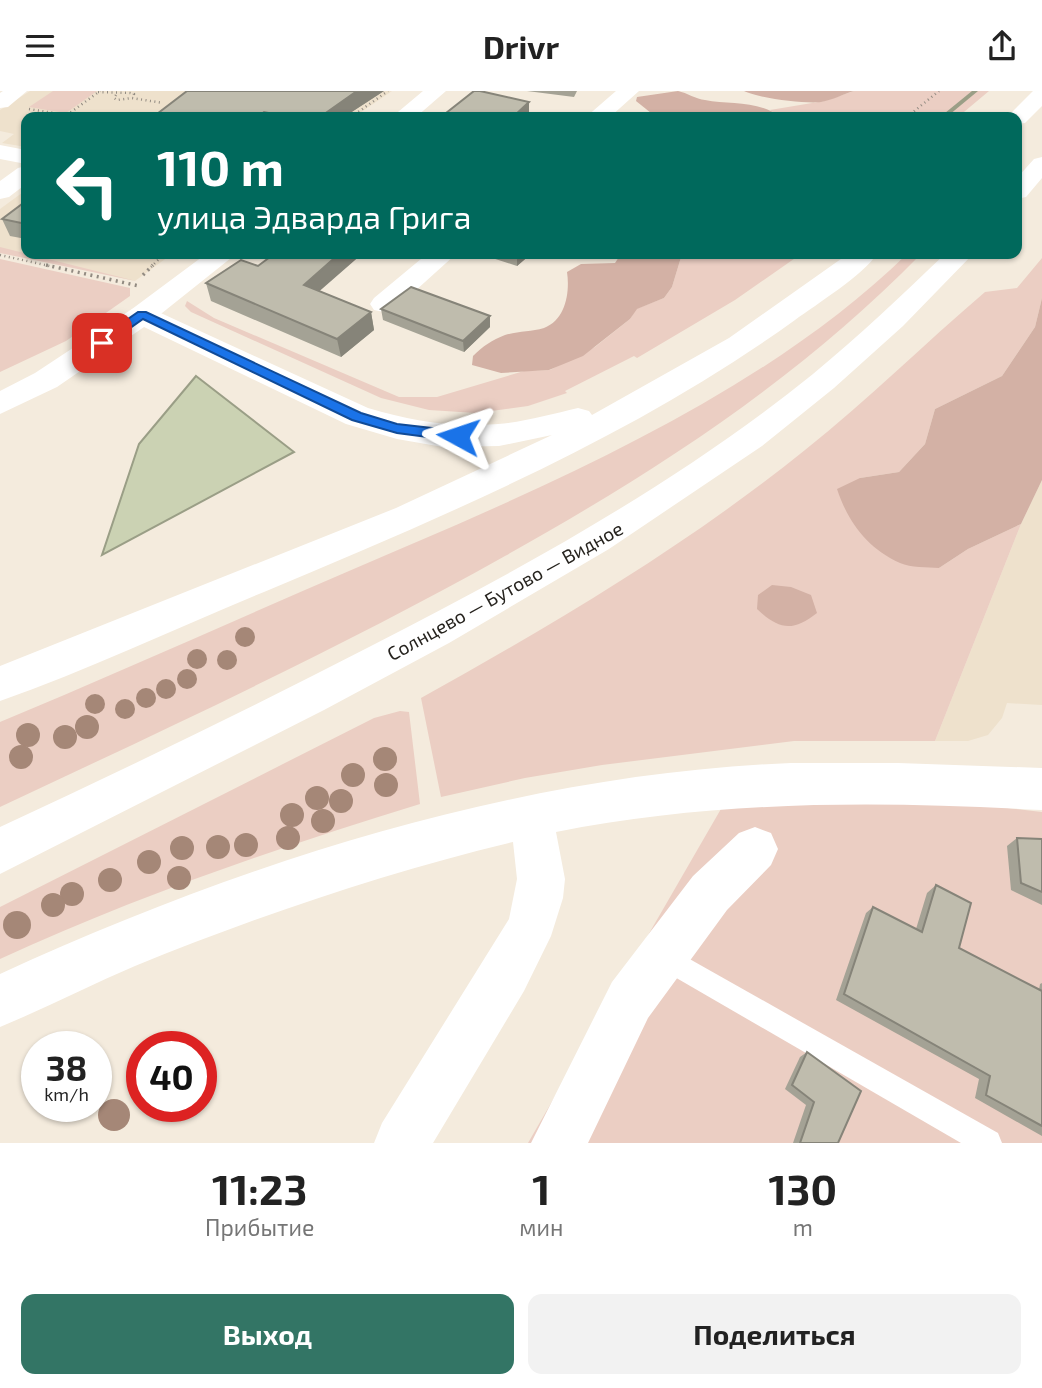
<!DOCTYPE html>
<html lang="ru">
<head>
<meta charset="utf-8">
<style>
	body { margin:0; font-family:"Exo 2",sans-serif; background:#f2f2f2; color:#222; height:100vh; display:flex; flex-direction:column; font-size:26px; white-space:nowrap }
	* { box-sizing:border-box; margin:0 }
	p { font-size:23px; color:#767676 }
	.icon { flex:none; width:38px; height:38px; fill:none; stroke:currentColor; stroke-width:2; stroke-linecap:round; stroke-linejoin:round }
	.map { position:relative; height:1052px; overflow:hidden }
	.side { display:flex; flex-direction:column; background:#fff; flex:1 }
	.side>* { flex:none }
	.guide { position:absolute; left:21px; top:21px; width:1001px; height:147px; border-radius:14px; box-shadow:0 2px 5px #0004; background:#00695c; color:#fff; overflow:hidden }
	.speed { position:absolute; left:21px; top:940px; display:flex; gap:14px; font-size:35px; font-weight:700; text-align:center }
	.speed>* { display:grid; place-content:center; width:91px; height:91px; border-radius:50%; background:#fff; box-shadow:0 2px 5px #0004; line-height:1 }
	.speed small { font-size:18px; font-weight:400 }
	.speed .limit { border:10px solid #d22; background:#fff; color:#111 }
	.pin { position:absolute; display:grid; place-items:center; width:60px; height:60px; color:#fff; margin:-30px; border-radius:14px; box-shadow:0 4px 10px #0006 }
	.me { position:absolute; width:77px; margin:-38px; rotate:275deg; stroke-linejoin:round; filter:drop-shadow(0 0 5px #0008) }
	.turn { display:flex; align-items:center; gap:24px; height:147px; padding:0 21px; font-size:32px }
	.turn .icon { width:91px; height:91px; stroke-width:2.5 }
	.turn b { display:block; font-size:49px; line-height:60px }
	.eta { display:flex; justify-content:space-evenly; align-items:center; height:119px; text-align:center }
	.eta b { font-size:42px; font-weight:700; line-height:49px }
	.button { display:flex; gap:14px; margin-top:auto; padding:14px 21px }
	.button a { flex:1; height:80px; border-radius:14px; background:#337565; color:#fff; font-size:28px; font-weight:700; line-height:80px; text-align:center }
	.button a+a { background:#f2f2f2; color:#222 }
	header { display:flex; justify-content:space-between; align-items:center; height:91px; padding:0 21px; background:#fff; font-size:32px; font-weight:700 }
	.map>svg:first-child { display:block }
	.built { fill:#eee1cc }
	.green { fill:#ebcec3 }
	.forest { fill:#d3b1a5 }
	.water { fill:#cbd2b3; stroke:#9a9e86; stroke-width:2 }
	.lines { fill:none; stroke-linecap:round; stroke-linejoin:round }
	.stream { fill:#9a9e86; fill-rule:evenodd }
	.path-far1 { stroke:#928b82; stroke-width:2.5; stroke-dasharray:1 3.5; stroke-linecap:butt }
	.path { stroke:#928b82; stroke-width:3.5; stroke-dasharray:2 4.5; stroke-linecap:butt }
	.lane { fill:#fff; fill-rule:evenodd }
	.street { fill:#fff; fill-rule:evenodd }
	.secondary { fill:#fff; fill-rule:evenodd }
	.tree { fill:#a58777 }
	.wall { fill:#a4a295 }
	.shaded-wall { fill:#868479 }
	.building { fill:#bfbcad; stroke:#868479; stroke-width:2 }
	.route { fill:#1a73e8; stroke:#114b97; stroke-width:2 }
	.labels { text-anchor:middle; stroke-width:5; stroke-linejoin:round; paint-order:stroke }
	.street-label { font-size:19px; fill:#26231e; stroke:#fff }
</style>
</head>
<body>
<header><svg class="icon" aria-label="menu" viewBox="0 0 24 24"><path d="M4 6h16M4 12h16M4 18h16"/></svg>Drivr<svg class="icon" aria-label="share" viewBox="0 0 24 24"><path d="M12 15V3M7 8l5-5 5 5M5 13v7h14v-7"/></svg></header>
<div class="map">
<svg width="1042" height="1052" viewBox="0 0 1042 1052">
	<rect width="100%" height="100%" fill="#f4ebdd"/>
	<!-- built -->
	<path class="built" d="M 30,0 L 392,0 L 354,26 L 26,26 L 26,56 L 2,52 L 14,43 L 0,40 L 0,19 Z
		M 26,99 L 26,163 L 172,163 L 135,190 L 0,160 L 0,118 Z
		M 1042,389 L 1042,614 L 1007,612 L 1002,627 L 988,644 L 968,650 L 935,650 L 1021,433 Z"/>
	<!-- green -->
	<path class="green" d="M 53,0 L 97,0 L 66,22 L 29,16 Z
		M 854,0 L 989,0 L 958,26 L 780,26 L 770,19 L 824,10 Z
		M 0,156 L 136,190 L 0,162 Z
		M 682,163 L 801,163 L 735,209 L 637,267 L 634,265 L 565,300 L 567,302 L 528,315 L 476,322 L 429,319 L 381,307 L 191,221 L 185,215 L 187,210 L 214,227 L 399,306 L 437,306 L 524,280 L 550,279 L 595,256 L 630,228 L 636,218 L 664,207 L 672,196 Z
		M 907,163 L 921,163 C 796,290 660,378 505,465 C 341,557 170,636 0,716 L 0,631 C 117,582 233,530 349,480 C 536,400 760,307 907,163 Z
		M 1042,167 L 1042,207 L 1035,236 L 1002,285 L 935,318 L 925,353 L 899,381 L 860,387 L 939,477 L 968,458 L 1021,433 L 935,650 L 794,650 L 602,674 L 525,687 L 441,706 L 421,607 C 554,533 686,455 805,359 C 868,309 924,253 985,201 L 1017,197 Z
		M 0,168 L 130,197 L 130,205 L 66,250 L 0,281 Z
		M 400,620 L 409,621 L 420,713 C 277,757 137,805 0,868 L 0,816 L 374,627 Z
		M 740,685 L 1042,721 L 1042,1052 L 528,1052 Z"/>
	<!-- forest -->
	<path class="forest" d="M 678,0 C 687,2 696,8 705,9 C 729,14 760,9 780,26 L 656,26 L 636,10 L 637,6 Z
		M 744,0 L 854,0 C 843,3 833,9 821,11 C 805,13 758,7 744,0 Z
		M 621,163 L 682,163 L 672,196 L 664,207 L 637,218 L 630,228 L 583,265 L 549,279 L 501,282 L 472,274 L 473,265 C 483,255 492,249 505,244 C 518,240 531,241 544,237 C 566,229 570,201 567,181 L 581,173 L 615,172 Z
		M 1042,207 L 1042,389 L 1021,433 L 968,458 L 939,477 C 927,476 911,477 900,472 C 867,457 848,431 837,398 L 860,387 L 899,381 L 925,353 L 935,318 L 1002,285 L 1035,236 Z
		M 772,494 L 791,496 L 811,504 L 817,522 C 793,541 779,539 757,518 L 758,504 Z"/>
	<!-- water -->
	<path class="water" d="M 196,285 L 294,361 L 102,464 L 139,353 Z"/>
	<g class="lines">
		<!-- stream -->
		<path class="stream" d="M 972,0 L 978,0 L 949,24 L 945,24 L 945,22 Z"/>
		<!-- path-far1 -->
		<path class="path-far1" d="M 98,1 L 130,2 L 134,3 L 133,6
			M 116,4 L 114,7 L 117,9 L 132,7 L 163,12
			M 29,18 L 66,24
			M 67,24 L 100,0
			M 351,26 L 388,0
			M 907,26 L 939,0
			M 0,164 L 54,176
			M 151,176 L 164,163"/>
		<!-- path -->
		<path class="path" d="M 46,174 L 139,195
			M 143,184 L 153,174"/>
		<!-- lane -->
		<path class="lane" d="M 663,853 L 998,1042 L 1002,1052 L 961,1052 L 654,874 L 651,865 L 654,856 Z"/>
		<!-- street -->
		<path class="street" d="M 3,0 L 27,0 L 8,16 L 0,17 L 0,2 Z
			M 423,0 L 446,0 L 416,26 L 392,26 Z
			M 616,0 L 639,0 L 610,26 L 586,26 Z
			M 0,54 L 26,59 L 26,73 L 0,68 Z
			M 26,75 L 26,93 L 9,106 L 0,108 L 0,90 L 18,77 Z
			M 206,163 L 236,163 L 152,230 L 142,233 L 132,230 L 128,224 L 132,218 Z
			M 427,163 L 456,163 L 394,219 L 384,221 L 374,219 L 370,213 L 374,207 Z
			M 791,672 L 898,672 L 1042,677 L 1042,719 C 878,710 717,709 556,741 L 565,788 L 563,807 L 551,845 L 524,900 L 433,1052 L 374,1052 L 382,1032 L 509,828 L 517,788 L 513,751 C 384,782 258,825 135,875 C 90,894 46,917 0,936 L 0,883 C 246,770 519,683 791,672 Z
			M 755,736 L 771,742 L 778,758 L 771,774 L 727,819 L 648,927 L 588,1052 L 531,1052 L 612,891 L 693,785 L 739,742 Z"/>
		<!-- secondary -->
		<path class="secondary" d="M 1033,0 L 1042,0 L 1042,15 L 1025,32 L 1017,33 L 1017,26 L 1007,26 Z
			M 1042,66 L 1042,87 L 1026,106 L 1017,108 L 1017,87 L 1034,68 Z
			M 848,163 L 877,163 C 863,184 817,213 795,229 C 633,346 447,424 264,501 C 176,537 89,579 0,610 L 0,575 L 396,417 L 552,344 L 499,355 L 443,356 L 397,348 L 346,333 L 144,236 L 57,296 L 0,323 L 0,300 L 35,282 L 132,218 L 142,215 L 152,218 L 368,317 C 411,330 453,337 498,333 C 524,331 552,323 578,317 L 589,320 L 592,324 L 729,247 Z
			M 945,163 L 973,163 L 903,235 L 834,297 L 762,355 L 609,458 L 449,552 L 324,619 L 0,783 L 0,736 C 125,678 249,618 371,555 C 525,476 678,392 813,283 C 859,245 902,204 945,163 Z"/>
	</g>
	<!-- trees -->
	<g class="tree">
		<circle cx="245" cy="546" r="10"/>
		<circle cx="197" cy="568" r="10"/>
		<circle cx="227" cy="569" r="10"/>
		<circle cx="187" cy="588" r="10"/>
		<circle cx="166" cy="598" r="10"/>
		<circle cx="146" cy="607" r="10"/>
		<circle cx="95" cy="613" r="10"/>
		<circle cx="125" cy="618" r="10"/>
		<circle cx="87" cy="636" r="12"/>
		<circle cx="28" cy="644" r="12"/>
		<circle cx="65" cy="646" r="12"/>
		<circle cx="21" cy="666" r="12"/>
		<circle cx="385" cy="668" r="12"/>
		<circle cx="353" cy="684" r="12"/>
		<circle cx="386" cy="694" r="12"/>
		<circle cx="317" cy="707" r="12"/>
		<circle cx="341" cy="710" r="12"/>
		<circle cx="292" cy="724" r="12"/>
		<circle cx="323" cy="730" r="12"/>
		<circle cx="288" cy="747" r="12"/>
		<circle cx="246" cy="754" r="12"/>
		<circle cx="218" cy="756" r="12"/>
		<circle cx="182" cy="757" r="12"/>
		<circle cx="149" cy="771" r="12"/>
		<circle cx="179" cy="787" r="12"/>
		<circle cx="110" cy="789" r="12"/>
		<circle cx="72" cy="803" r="12"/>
		<circle cx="53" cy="814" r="12"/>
		<circle cx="17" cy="834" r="14"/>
		<circle cx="114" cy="1024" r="16"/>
	</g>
	<!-- wall -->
	<path class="wall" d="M 187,0 L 384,0 L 344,26 L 153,26 Z
		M 527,0 L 577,0 L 574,6 Z
		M 26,110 L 26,148 L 10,145 L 2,128 Z
		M 98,163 L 127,163 L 121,168 Z
		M 483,163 L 531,163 L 517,175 L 483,164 Z
		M 206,192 L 320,200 L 371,221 L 374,239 L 341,266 L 211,210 Z
		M 381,218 L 490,225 L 490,236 L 464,261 L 383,229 Z
		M 1017,747 L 1042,748 L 1042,814 L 1011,799 L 1007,755 Z
		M 936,794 L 959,857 L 1039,899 L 1040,893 L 1042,892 L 1042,1045 L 975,1007 L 979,988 L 836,909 L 866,822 L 873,816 L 916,838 L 927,802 Z
		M 807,961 L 838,1052 L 793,1052 L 806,1014 L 785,998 L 800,966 Z"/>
	<!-- shaded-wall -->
	<path class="shaded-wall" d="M 357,0 L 384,0 L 344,26 L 320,26 Z
		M 529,11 L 529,22 L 524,26 L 513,26 Z
		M 264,21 L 266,26 L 258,26 Z
		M 119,163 L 127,163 L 121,168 Z
		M 339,163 L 362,163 L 307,211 L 304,194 Z
		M 518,163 L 531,163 L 517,175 L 517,164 Z
		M 371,221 L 374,239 L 341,266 L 337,248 Z
		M 490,225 L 490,236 L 464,261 L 463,250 Z"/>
	<!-- building -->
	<path class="building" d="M 187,0 L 357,0 L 320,26 L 289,26 L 264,21 L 258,26 L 153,26 Z
		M 474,0 L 480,0 L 529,11 L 513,26 L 441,26 Z
		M 125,23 L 145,26 L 120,26 Z
		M 26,110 L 26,133 L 2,128 Z
		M 274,163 L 339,163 L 304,194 L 371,221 L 337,248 L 206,192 L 241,169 L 258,175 Z
		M 411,196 L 490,225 L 463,250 L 381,218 Z
		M 1017,747 L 1042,748 L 1042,801 L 1021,792 Z
		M 936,794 L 971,812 L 959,857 L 1042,900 L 1042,1035 L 986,1004 L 990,985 L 844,903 L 873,816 L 922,841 Z
		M 807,961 L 861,1000 L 838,1052 L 800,1052 L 814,1011 L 792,994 Z"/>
	<!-- route -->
	<path class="route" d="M 138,221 L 146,221 L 361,322 L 397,333 L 458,340 L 465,345 L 458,350 L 397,342 L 352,329 L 143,228 L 106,254 L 98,254 L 98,249 Z"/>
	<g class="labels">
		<!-- street labels -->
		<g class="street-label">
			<text transform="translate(505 500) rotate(-29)" y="7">Солнцево — Бутово — Видное</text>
		</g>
	</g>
</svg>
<div class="speed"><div>38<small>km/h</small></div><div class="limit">40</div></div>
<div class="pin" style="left:102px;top:252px;background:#d93025"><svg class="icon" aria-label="arrive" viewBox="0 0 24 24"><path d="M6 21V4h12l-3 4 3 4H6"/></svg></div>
<svg class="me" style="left:458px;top:345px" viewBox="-20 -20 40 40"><path d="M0-17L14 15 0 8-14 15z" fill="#1a73e8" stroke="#fff" stroke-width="4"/></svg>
<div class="guide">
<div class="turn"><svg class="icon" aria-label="left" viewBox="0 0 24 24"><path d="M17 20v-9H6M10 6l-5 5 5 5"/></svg><div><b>110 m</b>улица Эдварда Грига</div></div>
</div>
</div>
<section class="side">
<div class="eta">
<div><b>11:23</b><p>Прибытие</p></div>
<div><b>1</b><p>мин</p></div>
<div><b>130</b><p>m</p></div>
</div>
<div class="button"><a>Выход</a><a>Поделиться</a></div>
</section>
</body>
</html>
